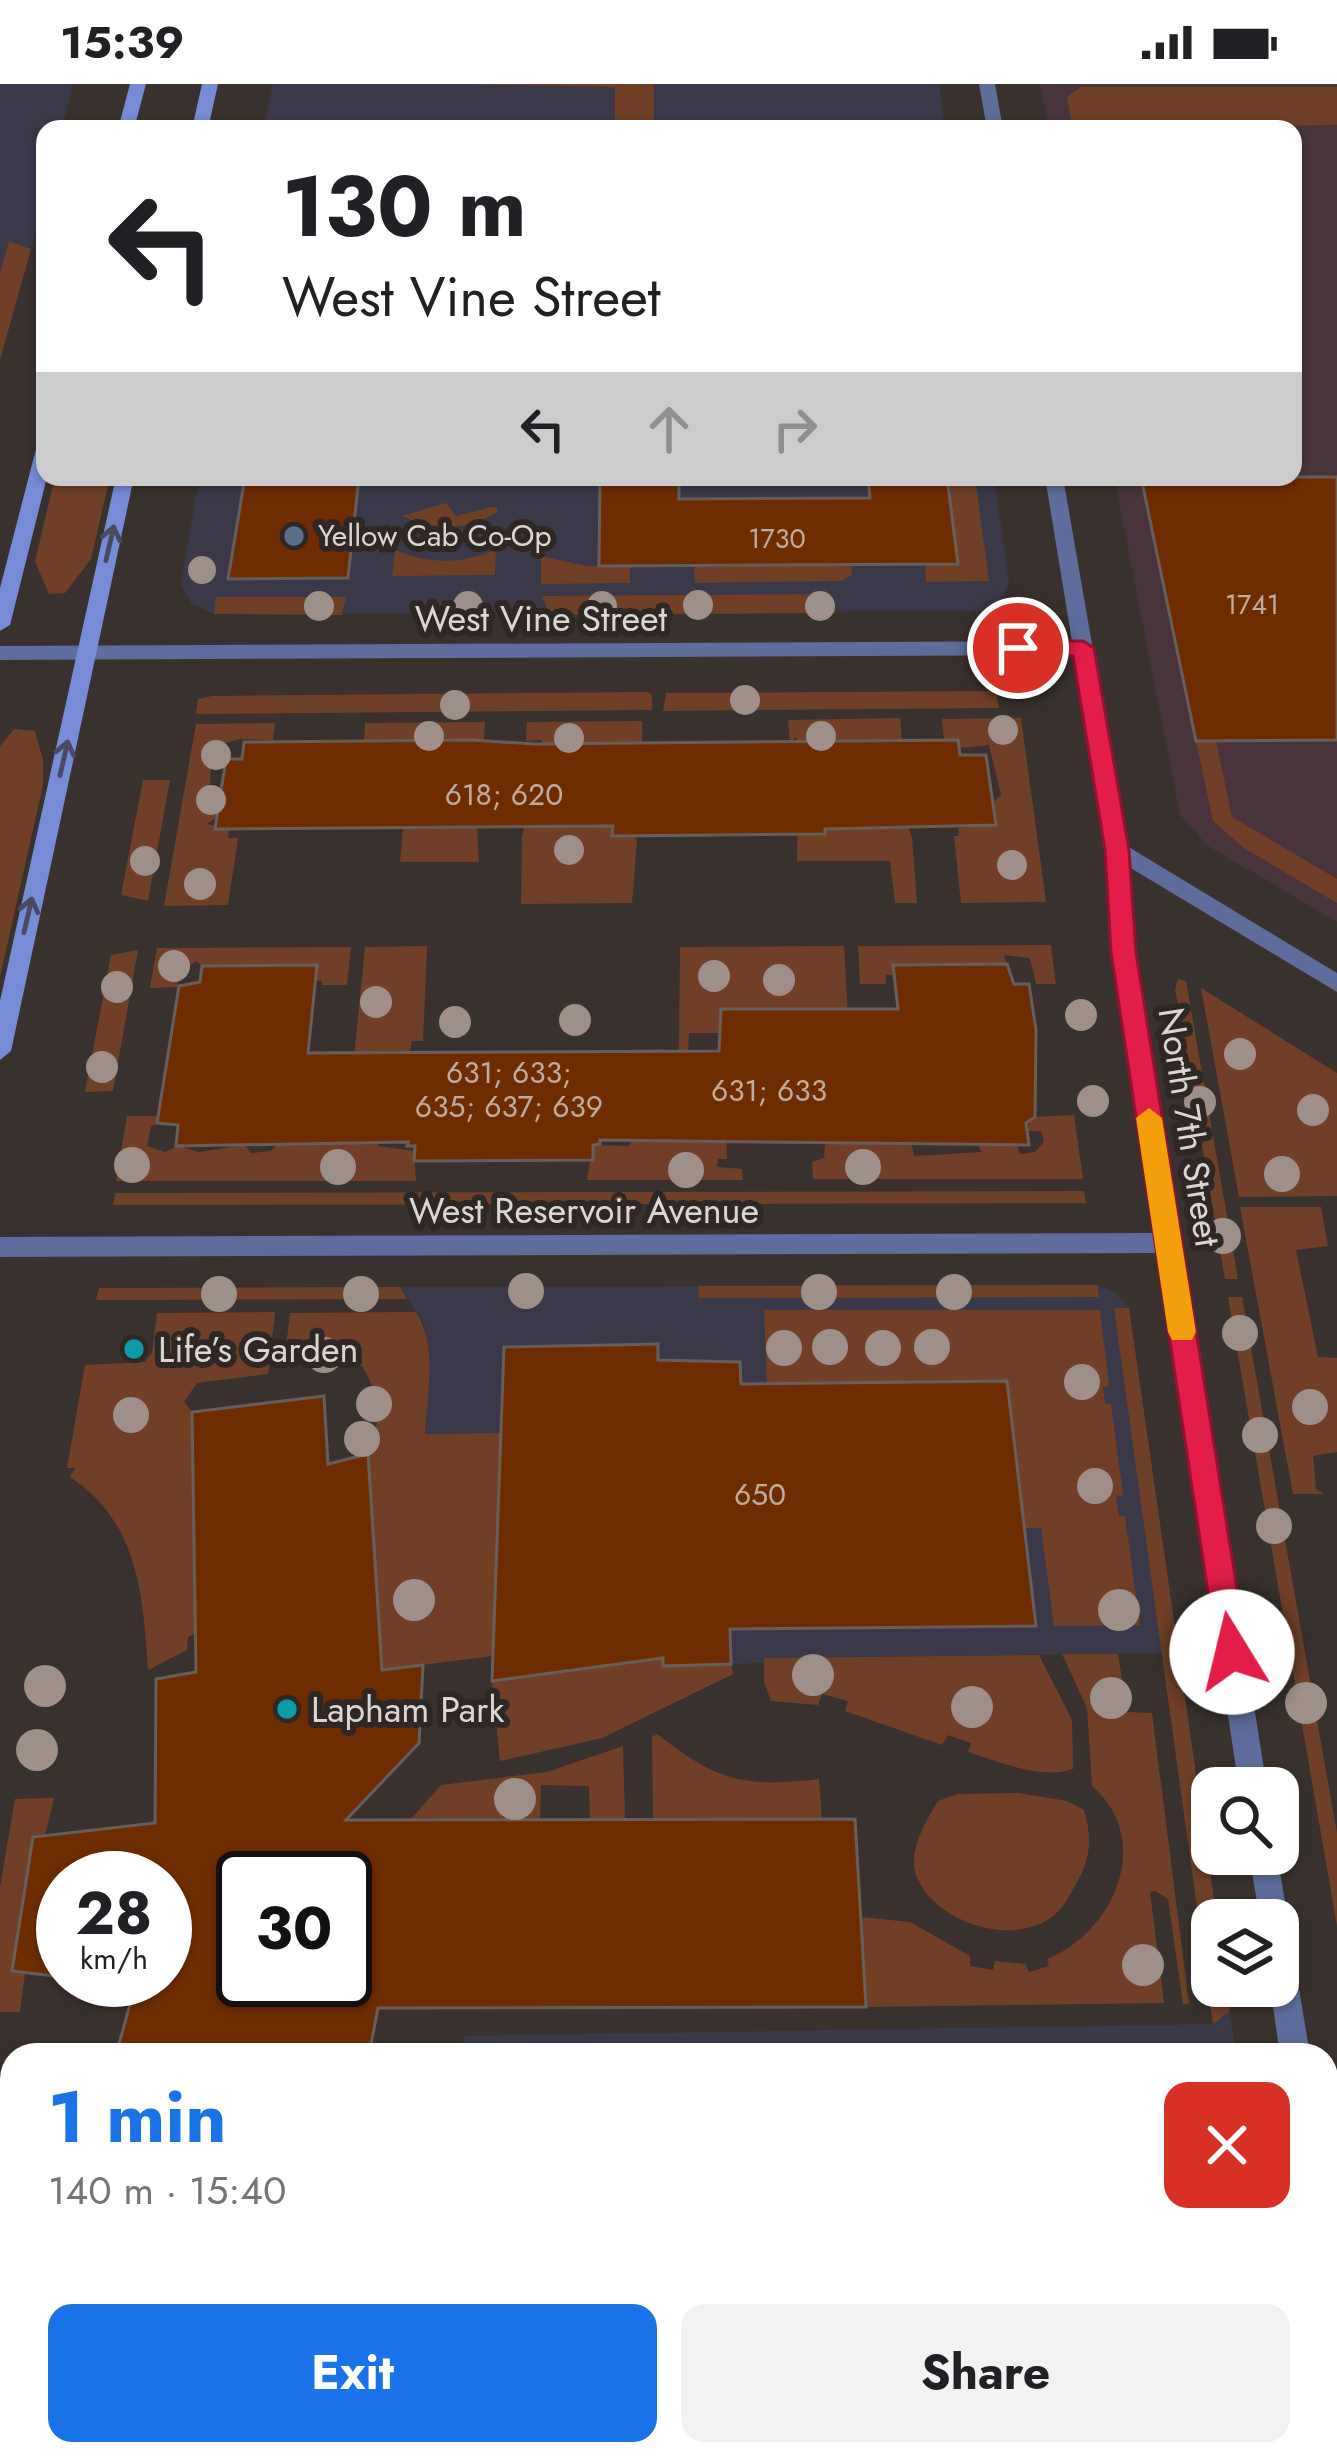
<!DOCTYPE html>
<html lang="en">
<head>
<meta charset="utf-8">
<style>
	body { margin:0; font-family:Jost,sans-serif; background:#f2f2f2; color:#202124; height:100vh; display:flex; flex-direction:column; font-size:45px; white-space:nowrap }
	* { box-sizing:border-box; margin:0 }
	p { font-size:39px; color:#757577 }
	.icon { flex:none; width:66px; height:66px; fill:none; stroke:currentColor; stroke-width:2; stroke-linecap:round; stroke-linejoin:round }
	.map { position:relative; flex:1; overflow:hidden }
	.panel { position:absolute; left:0px; top:1959px; width:1338px; height:423px; display:flex; flex-direction:column; background:#fff; border-radius:36px 36px 0 0; box-shadow:0 3px 9px #0004 }
	.panel>* { flex:none }
	.guide { position:absolute; left:36px; top:36px; width:1266px; height:366px; border-radius:24px; box-shadow:0 3px 9px #0004; background:#fff; color:#202124; overflow:hidden }
	.tools { position:absolute; left:1191px; top:1683px; display:grid; gap:24px }
	.tools a { display:grid; place-items:center; width:108px; height:108px; border-radius:24px; background:#fff; box-shadow:0 3px 9px #0004; font-size:60px }
	.speed { position:absolute; left:36px; top:1767px; display:flex; gap:24px; font-size:60px; font-weight:700; text-align:center }
	.speed>* { display:grid; place-content:center; width:156px; height:156px; border-radius:50%; background:#fff; box-shadow:0 3px 9px #0004; line-height:1 }
	.speed small { font-size:30px; font-weight:400 }
	.speed .limit { border:6px solid #111; border-radius:18px; background:#fff; color:#111 }
	.pin { position:absolute; display:grid; place-items:center; width:102px; height:102px; color:#fff; margin:-51px; border:6px solid #fff; border-radius:50%; box-shadow:0 3px 12px #0007 }
	.me { position:absolute; width:132px; margin:-66px; rotate:351deg; stroke-linejoin:round; filter:drop-shadow(0 0 9px #0008) }
	.turn { display:flex; align-items:center; gap:42px; height:252px; padding:0 48px; font-size:54px }
	.turn .icon { width:156px; height:156px; stroke-width:2.5 }
	.turn b { display:block; font-size:84px; line-height:102px }
	.lanes { display:flex; align-items:center; height:114px; padding:0 48px; background:#0003; justify-content:center; gap:60px; direction:ltr }
	.lanes .off { opacity:.35 }
	.round { display:grid; place-items:center; flex:none; width:126px; height:126px; border-radius:24px; background:#f2f2f2 }
	.summary { display:flex; align-items:center; justify-content:space-between; height:204px; padding:0 48px }
	h1 { font-size:72px; font-weight:700; line-height:90px; color:#1a73e8 }
	.cta { display:flex; gap:24px; margin-top:auto; padding:24px 48px }
	.cta a { flex:1; height:138px; border-radius:24px; background:#1a73e8; color:#fff; font-size:48px; font-weight:700; line-height:138px; text-align:center }
	.cta a+a { background:#f2f2f2; color:#202124 }
	.status { display:flex; justify-content:space-between; align-items:center; height:84px; padding:0 60px; background:#fff; direction:ltr }
	.status svg { height:33px; fill:currentColor }
	.map>svg:first-child { display:block }
	.commercial { fill:#3b3849 }
	.industrial { fill:#48343a }
	.green { fill:#704026 }
	.building { fill:#6e2d00; stroke:#675f5a; stroke-width:3; fill-rule:evenodd }
	.lines { fill:none; stroke-linecap:round; stroke-linejoin:round }
	.minor { fill:#5e6d9b; fill-rule:evenodd }
	.secondary { fill:#768cd6; fill-rule:evenodd }
	.tree { fill:#9e8f88 }
	.oneway { stroke:#474a62 }
	.route { fill:#e11d48; stroke:#92132f; stroke-width:3 }
	.slow { fill:#f59e0b }
	.service-dot { fill:#5c6f8a; stroke:#2e2723; stroke-width:4.5 }
	.culture-dot { fill:#0f9aa8; stroke:#2e2723; stroke-width:4.5 }
	.labels { text-anchor:middle; stroke-width:12; stroke-linejoin:round; paint-order:stroke }
	.far-number-label { font-size:27px; fill:#c0ac9f }
	.far-poi-label { font-size:30px; fill:#dbd6d4; stroke:#2e2723; text-anchor:start }
	.number-label { font-size:30px; fill:#c0ac9f }
	.street-label { font-size:36px; fill:#dbd6d4; stroke:#2e2723 }
	.poi-label { font-size:36px; fill:#dbd6d4; stroke:#2e2723; text-anchor:start }
</style>
</head>
<body>
<div class="status"><b>15:39</b><svg viewBox="0 0 49 12"><path d="M0 12V9h3v3zM5 12V6h3v6zM10 12V3h3v9zM15 12V0h3v12zM26 1h20v11H26zM47 4h2v5h-2z"/></svg></div>
<div class="map">
<svg width="1337" height="2380" viewBox="0 0 1337 2380">
	<rect width="100%" height="100%" fill="#39312d"/>
	<!-- commercial -->
	<path class="commercial" d="M 0,0 L 71,0 L 72,6 L 61,45 L 45,45 L 45,111 L 20,205 L 0,205 Z
		M 273,0 L 939,0 L 945,45 L 264,45 Z
		M 199,393 L 994,393 L 1009,498 L 1001,517 L 980,527 L 214,530 L 191,519 L 181,500 Z
		M 1097,1201 L 1116,1209 L 1129,1224 L 1178,1569 L 764,1574 L 764,1579 L 732,1580 L 733,1590 L 602,1654 L 500,1677 L 492,1597 L 501,1350 L 425,1351 L 429,1273 L 424,1241 L 400,1203 Z
		M 1230,1927 L 1236,1971 L 463,1971 L 464,1952 L 1213,1940 Z
		M 561,2370 L 1293,2370 L 1294,2380 L 561,2380 Z"/>
	<!-- industrial -->
	<path class="industrial" d="M 1040,0 L 1337,0 L 1337,838 L 1208,762 L 1180,731 L 1114,393 L 1293,393 L 1293,45 L 1049,45 Z"/>
	<!-- green -->
	<path class="green" d="M 465,0 L 654,0 L 654,44 L 615,39 L 615,3 Z
		M 1081,3 L 1337,3 L 1337,41 L 1073,45 L 1067,13 Z
		M 9,157 L 31,165 L 0,276 L 0,189 Z
		M 55,393 L 110,393 L 91,475 L 65,509 L 49,510 L 35,477 Z
		M 947,393 L 975,393 L 989,497 L 926,498 L 925,480 L 957,480 Z
		M 446,419 L 456,432 L 492,423 L 497,423 L 497,428 C 468,448 432,446 402,432 Z
		M 496,465 L 495,491 L 392,492 L 395,466 C 429,480 462,481 496,465 Z
		M 541,472 L 586,482 L 630,481 L 630,499 L 541,500 Z
		M 851,481 L 852,490 L 842,497 L 695,499 L 694,482 Z
		M 830,510 L 836,529 L 550,531 L 542,512 Z
		M 216,513 L 346,513 L 342,531 L 214,530 Z
		M 996,607 L 999,624 L 663,627 L 666,609 Z
		M 647,608 L 652,611 L 652,626 L 196,630 L 198,615 L 212,612 Z
		M 900,634 L 902,655 L 893,656 L 895,741 L 908,743 L 912,753 L 917,819 L 895,819 L 890,777 L 797,777 L 799,659 L 796,653 L 790,658 L 788,636 Z
		M 1021,634 L 1046,818 L 961,819 L 954,752 L 959,752 L 958,744 L 995,741 L 993,719 L 1001,711 L 989,661 L 959,664 L 958,656 L 944,656 L 942,635 Z
		M 642,637 L 642,659 L 632,660 L 613,682 L 613,750 L 633,751 L 637,756 L 632,819 L 521,820 L 522,753 L 524,743 L 543,742 L 547,664 L 541,656 L 526,657 L 527,638 Z
		M 485,638 L 484,656 L 473,657 L 461,742 L 477,743 L 479,778 L 400,778 L 403,744 L 390,657 L 364,657 L 365,639 Z
		M 275,639 L 273,656 L 240,655 L 213,663 L 209,708 L 221,710 L 217,733 L 207,740 L 229,745 L 228,754 L 238,754 L 228,821 L 164,822 L 196,640 Z
		M 14,645 L 35,647 L 43,676 L 43,701 L 0,893 L 0,662 Z
		M 1196,657 L 1216,657 L 1232,733 L 1337,795 L 1337,819 L 1244,764 L 1213,737 Z
		M 143,696 L 170,696 L 148,817 L 121,811 Z
		M 1051,861 L 1056,900 L 1036,900 L 1030,874 L 1004,871 L 1007,880 L 894,881 L 894,891 L 886,891 L 886,900 L 860,900 L 858,862 Z
		M 427,862 L 423,957 L 412,957 L 410,967 L 396,968 L 390,1046 L 376,1048 L 378,1062 L 414,1067 L 416,1097 L 116,1097 L 127,1032 L 159,1032 L 158,1039 L 151,1042 L 147,1062 L 165,1068 L 179,1062 L 199,1068 L 245,1061 L 251,1069 L 271,1067 L 277,1061 L 297,1061 L 300,1040 L 348,1035 L 365,863 Z
		M 844,862 L 854,1034 L 908,1044 L 914,1072 L 982,1068 L 978,1061 L 1017,1061 L 1020,1070 L 1035,1068 L 1044,1058 L 1041,1047 L 1027,1047 L 1031,1033 L 1074,1031 L 1083,1095 L 813,1095 L 812,1078 L 824,1074 L 826,1048 L 722,949 L 689,949 L 688,970 L 679,970 L 680,863 Z
		M 351,863 L 347,901 L 322,901 L 322,897 L 202,882 L 197,877 L 176,889 L 178,903 L 150,904 L 157,864 Z
		M 138,866 L 113,1007 L 85,1008 L 111,871 Z
		M 1178,895 L 1186,897 L 1238,1195 L 1225,1195 L 1175,905 Z
		M 1201,904 L 1337,989 L 1337,1112 L 1239,1113 Z
		M 664,965 L 664,995 L 725,1027 L 727,1075 L 718,1075 L 717,1083 L 742,1085 L 743,1096 L 587,1096 L 593,1061 L 628,1062 L 633,1056 L 625,1049 L 626,966 Z
		M 1084,1107 L 1086,1119 L 113,1121 L 115,1109 Z
		M 1240,1123 L 1321,1123 L 1328,1162 L 1296,1166 L 1318,1273 L 1337,1274 L 1337,1368 L 1313,1372 L 1316,1405 L 1324,1410 L 1293,1410 Z
		M 1097,1201 L 1099,1213 L 699,1214 L 698,1202 Z
		M 400,1203 L 407,1215 L 96,1216 L 99,1204 Z
		M 1228,1213 L 1242,1213 L 1337,1749 L 1337,1842 Z
		M 1114,1224 L 1129,1224 L 1217,1836 L 1212,1836 L 1212,1902 L 1226,1902 L 1230,1927 L 1213,1940 Z
		M 764,1226 L 1100,1226 L 1109,1302 L 1103,1303 L 1105,1319 L 1111,1320 L 1123,1411 L 1116,1412 L 1119,1432 L 1125,1432 L 1140,1541 L 1054,1542 L 1041,1444 L 1024,1444 L 1007,1298 L 767,1300 Z
		M 275,1228 L 268,1290 L 197,1299 L 184,1318 L 192,1328 L 196,1549 L 188,1553 L 187,1566 L 148,1586 C 143,1512 139,1438 70,1393 L 75,1384 L 67,1384 L 85,1281 L 145,1278 L 152,1269 L 157,1229 Z
		M 416,1228 C 438,1262 427,1310 425,1350 L 501,1349 L 493,1572 L 382,1586 L 368,1371 L 363,1371 C 384,1338 382,1315 362,1282 L 284,1280 L 290,1229 Z
		M 1062,1570 L 1118,1570 L 1127,1628 L 1152,1629 L 1189,1920 L 1183,1920 L 1168,1815 L 1155,1807 L 1150,1808 L 1164,1919 L 866,1923 L 861,1833 L 910,1838 L 970,1872 L 970,1882 L 993,1886 L 995,1877 L 1025,1880 L 1029,1888 L 1049,1882 L 1047,1875 C 1115,1848 1154,1755 1092,1702 L 1087,1624 Z
		M 1039,1571 L 1072,1636 L 1073,1685 C 1040,1696 1001,1678 968,1668 L 971,1659 L 948,1651 L 942,1661 L 845,1627 L 848,1617 L 822,1610 L 818,1621 L 771,1617 L 764,1598 L 764,1574 Z
		M 663,1574 L 664,1582 L 731,1580 L 733,1590 L 602,1654 L 500,1677 L 492,1597 Z
		M 657,1650 C 717,1697 744,1704 819,1695 L 822,1736 L 653,1736 L 652,1653 Z
		M 623,1662 L 625,1736 L 590,1736 L 589,1702 L 541,1701 L 540,1737 L 410,1736 L 441,1701 L 547,1688 Z
		M 1019,1709 L 1067,1717 L 1084,1726 C 1092,1752 1091,1774 1077,1798 C 1070,1811 1062,1827 1049,1835 C 1009,1861 939,1839 918,1796 C 905,1771 926,1737 938,1717 L 958,1710 Z
		M 54,1714 L 13,1886 L 25,1889 L 20,1928 L 0,1928 L 0,1803 L 15,1715 Z"/>
	<!-- building -->
	<path class="building" d="M 245,393 L 359,393 L 348,494 L 228,495 Z
		M 600,393 L 679,393 L 679,415 L 870,414 L 868,393 L 947,393 L 958,480 L 599,482 Z
		M 1141,393 L 1337,393 L 1337,656 L 1196,657 Z
		M 472,656 L 535,660 L 958,656 L 960,671 L 986,671 L 996,741 L 825,745 L 825,750 L 612,752 L 613,742 L 215,745 L 226,675 L 242,675 L 244,658 Z
		M 1007,880 L 1014,900 L 1029,900 L 1036,946 L 1035,1033 L 1026,1039 L 1029,1061 L 600,1056 L 600,1060 L 593,1061 L 593,1076 L 414,1077 L 415,1062 L 407,1062 L 408,1058 L 176,1062 L 178,1041 L 157,1039 L 179,902 L 200,898 L 202,882 L 317,881 L 308,969 L 719,967 L 721,925 L 898,925 L 893,881 Z
		M 658,1260 L 658,1276 L 740,1278 L 741,1300 L 1007,1297 L 1036,1542 L 730,1545 L 731,1580 L 663,1582 L 663,1574 L 492,1597 L 504,1263 Z
		M 324,1312 L 328,1380 L 368,1370 L 382,1586 L 423,1581 L 419,1659 L 346,1736 L 855,1735 L 866,1923 L 378,1924 L 369,1971 L 116,1971 L 135,1902 L 84,1896 L 165,1896 L 165,1794 L 63,1794 L 63,1893 L 12,1887 L 33,1753 L 155,1739 L 156,1595 L 196,1588 L 192,1328 ZM 243,1794 L 345,1794 L 345,1896 L 243,1896 Z"/>
	<g class="lines">
		<!-- minor -->
		<path class="minor" d="M 979,0 L 995,0 L 1003,45 L 987,45 Z
			M 1045,393 L 1063,393 L 1127,762 L 1337,889 L 1337,908 L 1129,783 L 1134,868 L 1267,1704 L 1239,1704 L 1158,1169 L 0,1173 L 0,1153 L 1155,1149 L 1112,868 L 1107,766 L 1074,571 L 0,576 L 0,562 L 1072,557 Z
			M 1249,1770 L 1277,1770 L 1288,1836 L 1284,1846 L 1278,1849 L 1288,1853 L 1292,1863 L 1310,1971 L 1280,1971 L 1270,1902 L 1278,1902 L 1278,1836 L 1260,1836 Z
			M 1326,2151 L 1337,2156 L 1337,2251 L 1326,2246 Z"/>
		<!-- secondary -->
		<path class="secondary" d="M 130,0 L 146,0 L 134,45 L 118,45 Z
			M 202,0 L 218,0 L 208,45 L 192,45 Z
			M 45,359 L 47,393 L 10,541 L 0,547 L 0,504 L 36,365 Z
			M 116,393 L 134,393 L 11,967 L 0,976 L 0,917 Z"/>
	</g>
	<!-- trees -->
	<g class="tree">
		<circle cx="202" cy="486" r="14"/>
		<circle cx="698" cy="521" r="15"/>
		<circle cx="319" cy="522" r="15"/>
		<circle cx="468" cy="522" r="15"/>
		<circle cx="602" cy="522" r="15"/>
		<circle cx="820" cy="522" r="15"/>
		<circle cx="745" cy="616" r="15"/>
		<circle cx="455" cy="621" r="15"/>
		<circle cx="1003" cy="646" r="15"/>
		<circle cx="429" cy="652" r="15"/>
		<circle cx="821" cy="652" r="15"/>
		<circle cx="569" cy="654" r="15"/>
		<circle cx="216" cy="671" r="15"/>
		<circle cx="211" cy="716" r="15"/>
		<circle cx="569" cy="766" r="15"/>
		<circle cx="145" cy="777" r="15"/>
		<circle cx="1012" cy="781" r="15"/>
		<circle cx="200" cy="800" r="16"/>
		<circle cx="174" cy="882" r="16"/>
		<circle cx="714" cy="892" r="16"/>
		<circle cx="779" cy="896" r="16"/>
		<circle cx="117" cy="903" r="16"/>
		<circle cx="376" cy="918" r="16"/>
		<circle cx="1081" cy="931" r="16"/>
		<circle cx="575" cy="936" r="16"/>
		<circle cx="455" cy="938" r="16"/>
		<circle cx="1240" cy="970" r="16"/>
		<circle cx="102" cy="983" r="16"/>
		<circle cx="1093" cy="1017" r="16"/>
		<circle cx="1200" cy="1018" r="16"/>
		<circle cx="1313" cy="1026" r="16"/>
		<circle cx="132" cy="1081" r="18"/>
		<circle cx="338" cy="1083" r="18"/>
		<circle cx="863" cy="1083" r="18"/>
		<circle cx="686" cy="1086" r="18"/>
		<circle cx="1282" cy="1090" r="18"/>
		<circle cx="1223" cy="1152" r="18"/>
		<circle cx="526" cy="1207" r="18"/>
		<circle cx="819" cy="1208" r="18"/>
		<circle cx="954" cy="1208" r="18"/>
		<circle cx="219" cy="1210" r="18"/>
		<circle cx="361" cy="1210" r="18"/>
		<circle cx="1240" cy="1249" r="18"/>
		<circle cx="830" cy="1263" r="18"/>
		<circle cx="932" cy="1263" r="18"/>
		<circle cx="784" cy="1264" r="18"/>
		<circle cx="883" cy="1264" r="18"/>
		<circle cx="324" cy="1271" r="18"/>
		<circle cx="1082" cy="1298" r="18"/>
		<circle cx="374" cy="1320" r="18"/>
		<circle cx="1310" cy="1323" r="18"/>
		<circle cx="131" cy="1331" r="18"/>
		<circle cx="1260" cy="1351" r="18"/>
		<circle cx="362" cy="1355" r="18"/>
		<circle cx="1095" cy="1402" r="18"/>
		<circle cx="1274" cy="1442" r="18"/>
		<circle cx="414" cy="1516" r="21"/>
		<circle cx="1119" cy="1526" r="21"/>
		<circle cx="813" cy="1591" r="21"/>
		<circle cx="45" cy="1602" r="21"/>
		<circle cx="1111" cy="1614" r="21"/>
		<circle cx="1306" cy="1619" r="21"/>
		<circle cx="972" cy="1623" r="21"/>
		<circle cx="37" cy="1666" r="21"/>
		<circle cx="515" cy="1715" r="21"/>
		<circle cx="1143" cy="1881" r="21"/>
	</g>
	<!-- one-way arrows -->
	<defs><path id="oneway-shaft" d="M-6 0H5M1.5-3L5.5 0L1.5 3" fill="none" stroke-width="1.6" stroke-linecap="round" stroke-linejoin="round" transform="scale(3)"/></defs>
	<g class="oneway">
		<use href="#oneway-shaft" transform="translate(110 459) rotate(-77)"/>
		<use href="#oneway-shaft" transform="translate(64 674) rotate(-77)"/>
		<use href="#oneway-shaft" transform="translate(28 831) rotate(-77)"/>
	</g>
	<!-- route -->
	<path class="route" d="M 1018,557 L 1083,557 L 1094,564 L 1129,766 L 1136,868 L 1247,1568 L 1243,1578 L 1232,1583 L 1221,1578 L 1217,1568 L 1111,868 L 1105,766 L 1073,572 L 1010,570 L 1010,559 Z"/>
	<!-- slow -->
	<path class="slow" d="M 1149,1024 L 1162,1034 L 1196,1248 L 1192,1256 L 1172,1256 L 1168,1248 L 1136,1034 Z"/>
	<!-- markers -->
	<circle class="service-dot" cx="294" cy="452" r="12"/>
	<g class="culture-dot">
		<circle cx="134" cy="1265" r="12"/>
		<circle cx="287" cy="1625" r="12"/>
	</g>
	<g class="labels">
		<!-- far-number labels -->
		<g class="far-number-label">
			<text x="777" y="464">1730</text>
			<text x="1252" y="530">1741</text>
		</g>
		<!-- far-poi labels -->
		<g class="far-poi-label">
			<text x="318" y="462">Yellow Cab Co-Op</text>
		</g>
		<!-- number labels -->
		<g class="number-label">
			<text x="504" y="721">618; 620</text>
			<text x="509" y="999">631; 633;<tspan x="509" dy="34">635; 637; 639</tspan></text>
			<text x="769" y="1017">631; 633</text>
			<text x="760" y="1421">650</text>
		</g>
		<!-- street labels -->
		<g class="street-label">
			<text x="541" y="547">West Vine Street</text>
			<text transform="translate(1190 1043) rotate(81)" y="13">North 7th Street</text>
			<text x="584" y="1139">West Reservoir Avenue</text>
		</g>
		<!-- poi labels -->
		<g class="poi-label">
			<text x="158" y="1278">Life’s Garden</text>
			<text x="311" y="1638">Lapham Park</text>
		</g>
	</g>
</svg>
<div class="tools">
<a><svg class="icon" aria-label="search" viewBox="0 0 24 24"><circle cx="10" cy="10" r="6"/><path d="M15 15l6 6"/></svg></a>
<a><svg class="icon" aria-label="layers" viewBox="0 0 24 24"><path d="M12 4l9 5-9 5-9-5zM3 14l9 5 9-5"/></svg></a>
</div>
<div class="speed"><div>28<small>km/h</small></div><div class="limit">30</div></div>
<div class="pin" style="left:1018px;top:564px;background:#d93025"><svg class="icon" aria-label="arrive" viewBox="0 0 24 24"><path d="M6 21V4h12l-3 4 3 4H6"/></svg></div>
<svg class="me" style="left:1232px;top:1568px" viewBox="-20 -20 40 40"><circle r="19" fill="#fff"/><path d="M0-13L10 11 0 6-10 11z" fill="#e11d48"/></svg>
<div class="guide">
<div class="turn"><svg class="icon" aria-label="left" viewBox="0 0 24 24"><path d="M17 20v-9H6M10 6l-5 5 5 5"/></svg><div><b>130 m</b>West Vine Street</div></div>
<div class="lanes"><svg class="icon" aria-label="left" viewBox="0 0 24 24"><path d="M17 20v-9H6M10 6l-5 5 5 5"/></svg><svg class="icon off" aria-label="ahead" viewBox="0 0 24 24"><path d="M12 20V5M6 11l6-6 6 6"/></svg><svg class="icon off" aria-label="right" viewBox="0 0 24 24"><path d="M7 20v-9h11M14 6l5 5-5 5"/></svg></div>
</div>
<section class="panel">
<div class="summary"><div><h1>1 min</h1><p>140 m · 15:40</p></div><a class="round" style="background:#d93025;color:#fff"><svg class="icon" aria-label="close" viewBox="0 0 24 24"><path d="M6 6l12 12M18 6L6 18"/></svg></a></div>
<div class="cta"><a>Exit</a><a>Share</a></div>
</section>
</div>
</body>
</html>
